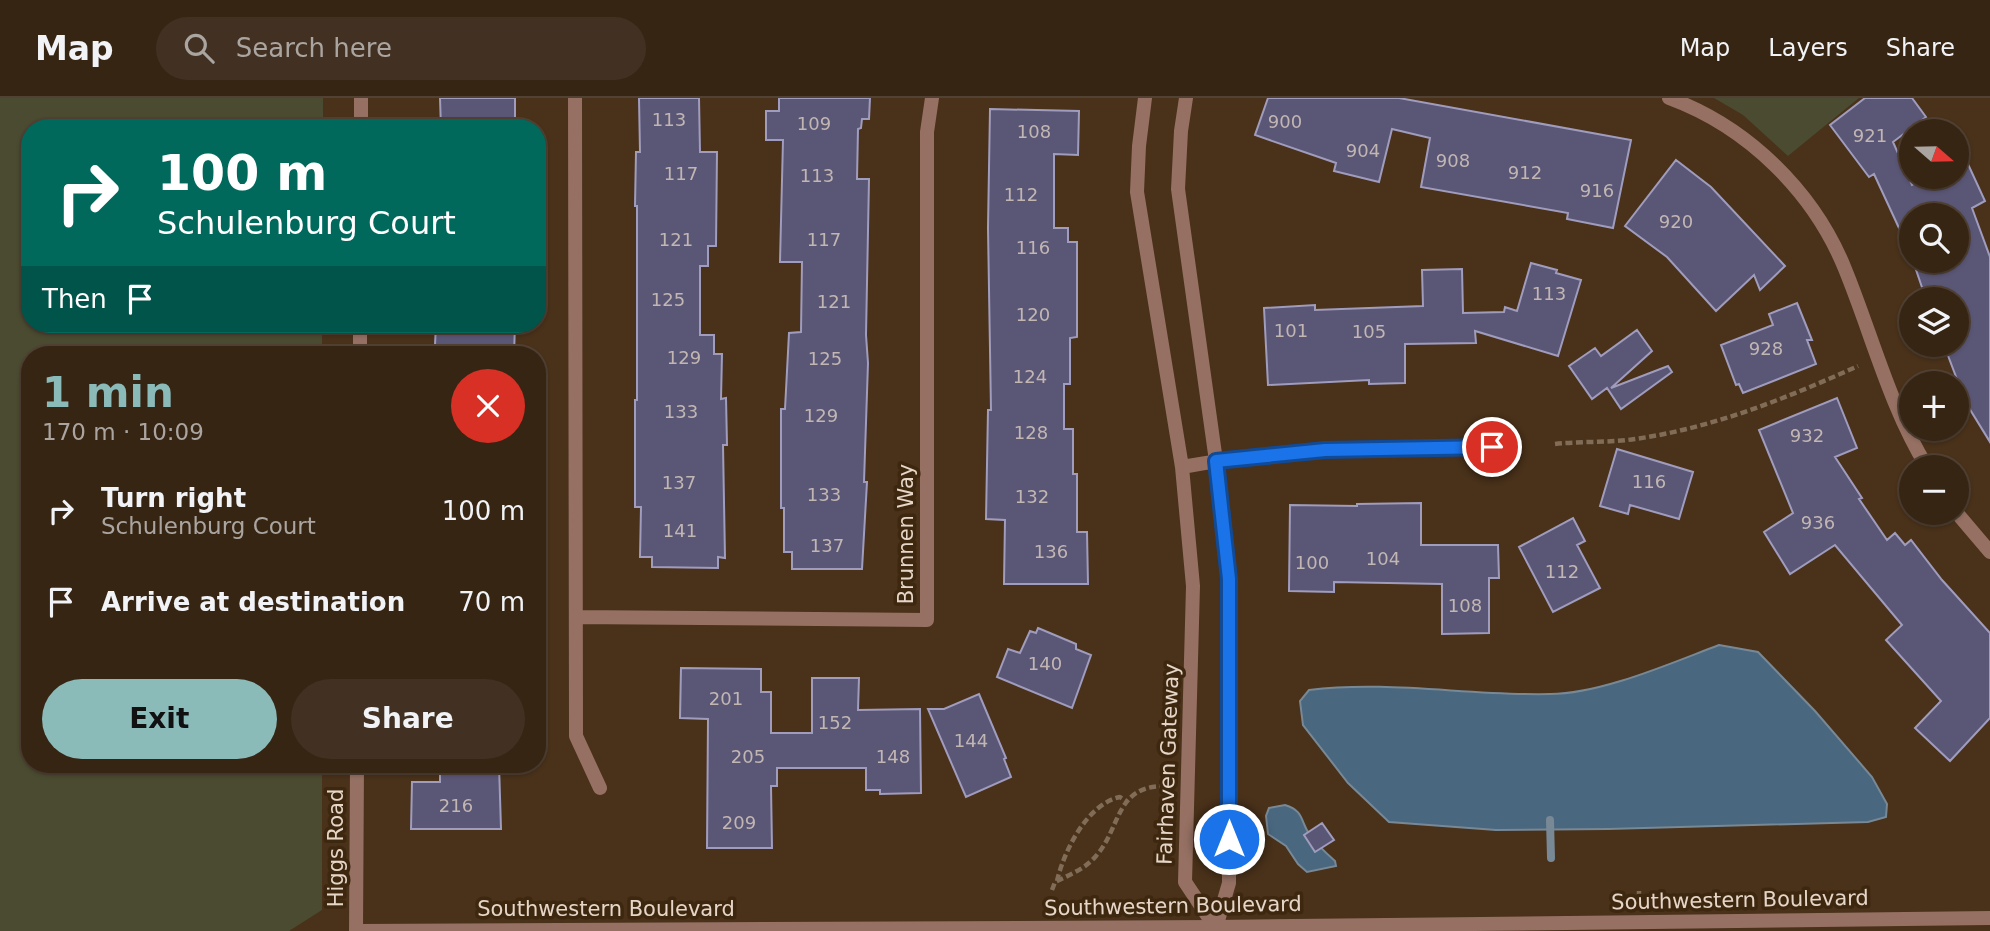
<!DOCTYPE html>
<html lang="en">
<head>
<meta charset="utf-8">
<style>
	body { margin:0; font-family:"DejaVu Sans",sans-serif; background:#423122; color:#f1f3f6; height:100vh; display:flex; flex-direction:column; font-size:26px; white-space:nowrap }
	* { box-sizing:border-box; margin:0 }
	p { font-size:23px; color:#aaa5a0 }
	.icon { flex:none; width:38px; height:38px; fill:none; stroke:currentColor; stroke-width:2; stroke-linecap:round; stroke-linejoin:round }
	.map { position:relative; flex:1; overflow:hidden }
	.details { position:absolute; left:21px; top:248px; width:525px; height:427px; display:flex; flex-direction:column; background:#372514; border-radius:28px; box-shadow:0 2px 5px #0004,0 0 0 2px #514234 }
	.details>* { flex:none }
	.hud { position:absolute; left:21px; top:21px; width:525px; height:214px; border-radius:28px; box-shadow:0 2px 5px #0004,0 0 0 2px #514234; background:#00695c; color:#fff; overflow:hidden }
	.needle { width:46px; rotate:110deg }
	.buttons { position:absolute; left:1899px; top:21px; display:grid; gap:14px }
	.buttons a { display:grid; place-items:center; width:70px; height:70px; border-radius:50%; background:#372514; box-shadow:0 2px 5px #0004,0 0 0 2px #514234; font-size:35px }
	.pin { position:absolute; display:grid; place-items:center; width:60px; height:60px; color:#fff; margin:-30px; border:4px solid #fff; border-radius:50%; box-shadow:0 2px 7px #0007 }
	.me { position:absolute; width:77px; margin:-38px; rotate:0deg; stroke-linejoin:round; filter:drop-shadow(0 0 5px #0008) }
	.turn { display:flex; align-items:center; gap:24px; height:147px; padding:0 21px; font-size:32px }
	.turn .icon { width:91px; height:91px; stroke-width:2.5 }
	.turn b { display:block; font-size:49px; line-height:60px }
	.then { display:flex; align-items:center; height:66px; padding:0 21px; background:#0003; gap:14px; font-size:26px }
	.round { display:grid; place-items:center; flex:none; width:74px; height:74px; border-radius:37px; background:#423122 }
	.head { display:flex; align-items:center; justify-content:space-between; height:119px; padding:0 21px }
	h1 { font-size:42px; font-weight:800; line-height:52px; color:#8bbbb9 }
	.action { display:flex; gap:14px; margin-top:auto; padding:14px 21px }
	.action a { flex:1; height:80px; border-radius:42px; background:#8bbbb9; color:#111; font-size:28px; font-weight:800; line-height:80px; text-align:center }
	.action a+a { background:#423122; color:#f1f3f6 }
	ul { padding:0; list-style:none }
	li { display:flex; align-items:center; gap:21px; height:91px; padding:0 21px }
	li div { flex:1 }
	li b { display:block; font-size:26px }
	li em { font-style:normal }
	header { display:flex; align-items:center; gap:42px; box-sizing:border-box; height:98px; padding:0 35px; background:#372514; border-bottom:2px solid #514234 }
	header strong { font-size:33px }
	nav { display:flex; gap:38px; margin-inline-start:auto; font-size:24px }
	.search { width:490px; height:63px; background:#423122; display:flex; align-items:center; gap:18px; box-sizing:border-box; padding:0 24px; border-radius:38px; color:#aaa5a0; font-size:26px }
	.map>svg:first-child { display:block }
	.green { fill:#4a4b30 }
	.water { fill:#49677f; stroke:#788895; stroke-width:2 }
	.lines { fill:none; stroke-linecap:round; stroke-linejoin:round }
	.stream { stroke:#788895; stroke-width:8 }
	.building { fill:#5a5675; stroke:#a09cbe; stroke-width:2 }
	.path { stroke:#816c58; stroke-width:4.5; stroke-dasharray:7 3.5; stroke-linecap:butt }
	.minor { stroke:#957063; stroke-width:14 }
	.tertiary { stroke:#957063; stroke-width:14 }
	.route-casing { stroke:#114b97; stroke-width:18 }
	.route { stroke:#1a73e8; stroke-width:12 }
	.labels { text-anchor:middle; stroke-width:7; stroke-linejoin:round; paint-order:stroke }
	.number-label { font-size:18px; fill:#c2b6b3 }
	.street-label { font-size:21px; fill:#e5d6c8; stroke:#3e270f }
</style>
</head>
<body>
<header>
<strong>Map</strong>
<div class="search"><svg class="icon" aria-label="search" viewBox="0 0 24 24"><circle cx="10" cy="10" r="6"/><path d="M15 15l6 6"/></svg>Search here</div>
<nav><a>Map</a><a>Layers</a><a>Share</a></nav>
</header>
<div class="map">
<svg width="1990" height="833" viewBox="0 0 1990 833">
	<rect width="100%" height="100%" fill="#49311a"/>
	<!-- green -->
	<path class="green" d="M 0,0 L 323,0 L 323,30 L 30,30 L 30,226 L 322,226 L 322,257 L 30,257 L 30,667 L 322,667 L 322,812 L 289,833 L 0,833 Z
		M 1714,0 L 1859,0 L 1788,58 L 1743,17 Z"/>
	<!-- water -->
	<path class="water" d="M 1719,547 L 1758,554 L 1815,613 L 1872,679 L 1887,706 L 1886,719 L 1868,724 L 1608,731 L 1496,732 L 1389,724 L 1348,685 L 1303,627 L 1300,603 L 1309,592 C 1389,582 1469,598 1550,596 C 1601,596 1671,565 1719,547 Z
		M 1285,707 C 1305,713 1300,724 1310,737 C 1317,747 1326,755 1335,763 L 1336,768 L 1307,774 L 1298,766 L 1286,748 L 1268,736 L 1266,718 L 1269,710 Z"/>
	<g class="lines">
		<!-- stream -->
		<path class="stream" d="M 1550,722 L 1551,760"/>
	</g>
	<!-- building -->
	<path class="building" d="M 440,0 L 515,0 L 515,30 L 441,30 Z
		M 639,0 L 699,0 L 700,54 L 717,54 L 716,148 L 708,148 L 708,168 L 700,168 L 700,237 L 714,237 L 714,256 L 722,256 L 721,301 L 726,300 L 727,347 L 723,347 L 725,460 L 718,459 L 718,470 L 652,469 L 652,459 L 640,459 L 641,409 L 635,409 L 635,302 L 637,302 L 637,108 L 635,108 L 636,54 L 640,54 Z
		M 779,0 L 870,0 L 869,21 L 862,21 L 861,30 L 858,31 L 857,81 L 869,81 L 866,237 L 868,265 L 864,384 L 867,384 L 862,471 L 792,471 L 792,454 L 784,454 L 784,410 L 781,410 L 781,311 L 785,311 L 789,235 L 801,234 L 802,164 L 780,164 L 783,42 L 766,42 L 766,13 L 779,13 Z
		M 1268,0 L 1399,0 L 1631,42 L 1613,130 L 1567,121 L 1568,115 L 1421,89 L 1430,40 L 1392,31 L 1379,84 L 1334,73 L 1336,65 L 1255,37 Z
		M 1865,0 L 1912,0 L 1926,19 L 1893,44 L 1912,87 L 1930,79 L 1956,79 L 1956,40 L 1985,103 L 1972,110 L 1990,159 L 1990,344 L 1966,305 L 1944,247 L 1956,247 L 1956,201 L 1926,201 L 1913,163 L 1956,163 L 1956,117 L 1911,117 L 1911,156 L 1874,76 L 1869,79 L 1830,27 Z
		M 990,11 L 1079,13 L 1078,57 L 1054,56 L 1054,130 L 1068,130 L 1068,144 L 1077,144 L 1077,239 L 1070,240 L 1070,286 L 1064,286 L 1064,331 L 1073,331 L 1073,376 L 1077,376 L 1077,434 L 1087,434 L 1088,486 L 1004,486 L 1005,422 L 986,421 L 988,312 L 991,312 L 988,130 Z
		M 1676,62 L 1711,89 L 1785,168 L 1760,192 L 1754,177 L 1716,213 L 1667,159 L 1625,128 Z
		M 1531,165 L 1557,172 L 1556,175 L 1581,182 L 1558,258 L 1475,233 L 1476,245 L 1405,246 L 1405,285 L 1369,286 L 1369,282 L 1268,287 L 1264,210 L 1315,207 L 1315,212 L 1423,208 L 1422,172 L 1462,171 L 1463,215 L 1504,214 L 1505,209 L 1517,213 Z
		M 1797,205 L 1812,242 L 1807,242 L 1816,266 L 1743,295 L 1739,286 L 1736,287 L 1721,247 L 1773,227 L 1769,216 Z
		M 436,226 L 515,226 L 514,257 L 444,257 L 444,247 L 435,247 Z
		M 1637,232 L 1652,253 L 1611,290 L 1668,268 L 1672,274 L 1621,311 L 1607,290 L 1592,301 L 1569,268 L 1595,250 L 1601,258 Z
		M 1837,300 L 1857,350 L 1835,359 L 1862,400 L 1859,401 L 1887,442 L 1895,435 L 1905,447 L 1911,442 L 1942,482 L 1990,535 L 1990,620 L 1950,663 L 1915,630 L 1941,603 L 1886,542 L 1902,527 L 1835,447 L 1790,476 L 1764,434 L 1793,415 L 1759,332 Z
		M 1617,351 L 1693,374 L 1679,421 L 1630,407 L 1628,416 L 1600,408 Z
		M 1421,405 L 1421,447 L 1498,447 L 1499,480 L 1489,480 L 1489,535 L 1442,536 L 1442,486 L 1334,484 L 1334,494 L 1289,493 L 1290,407 L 1357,408 L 1357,406 Z
		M 1573,420 L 1585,443 L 1577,447 L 1600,490 L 1553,514 L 1519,449 Z
		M 1038,530 L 1076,546 L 1076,551 L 1091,557 L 1072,610 L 997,579 L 1008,551 L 1020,555 L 1030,533 L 1036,535 Z
		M 681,570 L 761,571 L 761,594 L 771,594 L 771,635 L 812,635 L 812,580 L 859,580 L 858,612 L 920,611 L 921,695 L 880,696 L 880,692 L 866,692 L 866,670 L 777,670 L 777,688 L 771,688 L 772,750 L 707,750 L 708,621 L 680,620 Z
		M 979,596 L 1006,660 L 1004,661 L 1011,679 L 966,699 L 928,611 L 944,611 Z
		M 440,667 L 499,667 L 501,731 L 411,731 L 412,684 L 440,684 Z
		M 1322,725 L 1334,742 L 1315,754 L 1304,737 Z"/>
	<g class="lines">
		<!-- path -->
		<path class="path" d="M 1555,346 C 1581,343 1609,345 1635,341 C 1713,330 1787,300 1858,268
			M 1057,783 C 1064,753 1087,706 1120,699 L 1126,703
			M 1052,792 L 1055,784 C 1069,777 1085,771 1096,758 C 1121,730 1115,688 1164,688
			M 1639,793 L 1639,800"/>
		<!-- minor -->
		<path class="minor" d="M 575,0 L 576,638 L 600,690
			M 1145,0 L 1139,48 L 1137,94 L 1182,369 L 1193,488 L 1185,784 L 1215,829
			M 1186,0 L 1181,33 L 1178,91 L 1216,363 L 1229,481 L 1229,785 L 1215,833
			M 1669,0 C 1748,29 1814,94 1845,171 C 1872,237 1890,309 1927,369
			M 1182,369 C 1285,350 1388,350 1492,349
			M 1956,414 L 1990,454
			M 576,519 L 927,522 L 927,34 L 932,0"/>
		<!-- tertiary -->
		<path class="tertiary" d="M 361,30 L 361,0
			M 360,257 L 360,226
			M 356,833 L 1215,829 L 1990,820
			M 356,833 L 357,667"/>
	</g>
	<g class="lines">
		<defs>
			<path id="route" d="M 1229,741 L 1229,481 L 1216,363 L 1325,352 L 1492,349"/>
		</defs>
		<!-- route casing -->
		<use href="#route" class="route-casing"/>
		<!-- route -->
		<use href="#route" class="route"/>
	</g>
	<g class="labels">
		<!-- number labels -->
		<g class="number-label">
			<text x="669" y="28">113</text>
			<text x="1285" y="30">900</text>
			<text x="814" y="32">109</text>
			<text x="1034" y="40">108</text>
			<text x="1870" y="44">921</text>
			<text x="1363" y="59">904</text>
			<text x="1453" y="69">908</text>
			<text x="1525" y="81">912</text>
			<text x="681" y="82">117</text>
			<text x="817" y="84">113</text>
			<text x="1597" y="99">916</text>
			<text x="1021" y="103">112</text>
			<text x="1676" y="130">920</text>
			<text x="676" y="148">121</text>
			<text x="824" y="148">117</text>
			<text x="1033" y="156">116</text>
			<text x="1549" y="202">113</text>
			<text x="668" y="208">125</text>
			<text x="834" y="210">121</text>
			<text x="1033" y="223">120</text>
			<text x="1291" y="239">101</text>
			<text x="1369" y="240">105</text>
			<text x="1766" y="257">928</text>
			<text x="684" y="266">129</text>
			<text x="825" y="267">125</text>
			<text x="1030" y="285">124</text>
			<text x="681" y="320">133</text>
			<text x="821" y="324">129</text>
			<text x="1031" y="341">128</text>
			<text x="1807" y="344">932</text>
			<text x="1649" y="390">116</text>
			<text x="679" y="391">137</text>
			<text x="824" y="403">133</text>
			<text x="1032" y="405">132</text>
			<text x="1818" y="431">936</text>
			<text x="680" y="439">141</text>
			<text x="827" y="454">137</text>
			<text x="1051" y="460">136</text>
			<text x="1383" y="467">104</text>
			<text x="1312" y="471">100</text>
			<text x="1562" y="480">112</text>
			<text x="1465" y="514">108</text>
			<text x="1045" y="572">140</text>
			<text x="726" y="607">201</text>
			<text x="835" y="631">152</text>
			<text x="971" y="649">144</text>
			<text x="748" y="665">205</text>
			<text x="893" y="665">148</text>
			<text x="456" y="714">216</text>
			<text x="739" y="731">209</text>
		</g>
		<!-- street labels -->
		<g class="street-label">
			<text transform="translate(906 436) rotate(-90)" y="7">Brunnen Way</text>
			<text transform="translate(1168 666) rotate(-88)" y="7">Fairhaven Gateway</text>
			<text transform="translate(336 750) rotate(-90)" y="7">Higgs Road</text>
			<text transform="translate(1740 802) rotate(-1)" y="7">Southwestern Boulevard</text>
			<text transform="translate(1173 808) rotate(-1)" y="7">Southwestern Boulevard</text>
			<text x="606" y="818">Southwestern Boulevard</text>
		</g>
	</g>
</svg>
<div class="buttons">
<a><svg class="needle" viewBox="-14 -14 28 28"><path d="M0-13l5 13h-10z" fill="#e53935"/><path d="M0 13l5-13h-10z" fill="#aaa5a0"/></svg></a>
<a><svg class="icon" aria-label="search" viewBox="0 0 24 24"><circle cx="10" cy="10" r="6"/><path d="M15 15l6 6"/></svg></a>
<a><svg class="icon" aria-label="layers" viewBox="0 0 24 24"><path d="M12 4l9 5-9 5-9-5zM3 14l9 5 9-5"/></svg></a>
<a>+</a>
<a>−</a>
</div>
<div class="pin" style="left:1492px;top:349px;background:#d93025"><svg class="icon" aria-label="arrive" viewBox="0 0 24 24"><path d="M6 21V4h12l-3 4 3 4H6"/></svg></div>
<svg class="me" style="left:1229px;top:741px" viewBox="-20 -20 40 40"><circle r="17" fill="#1a73e8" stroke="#fff" stroke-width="3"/><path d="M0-11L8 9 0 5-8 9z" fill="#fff"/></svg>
<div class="hud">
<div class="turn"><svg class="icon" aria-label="right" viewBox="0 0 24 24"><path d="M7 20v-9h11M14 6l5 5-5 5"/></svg><div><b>100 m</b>Schulenburg Court</div></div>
<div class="then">Then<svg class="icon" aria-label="arrive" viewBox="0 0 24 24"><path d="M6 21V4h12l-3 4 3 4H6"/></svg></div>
</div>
<section class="details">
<div class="head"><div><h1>1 min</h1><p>170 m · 10:09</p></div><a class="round" style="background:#d93025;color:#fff"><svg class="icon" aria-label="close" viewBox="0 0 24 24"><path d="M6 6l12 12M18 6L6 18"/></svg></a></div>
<ul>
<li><svg class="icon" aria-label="right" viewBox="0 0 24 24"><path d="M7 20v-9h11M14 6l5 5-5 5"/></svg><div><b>Turn right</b><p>Schulenburg Court</p></div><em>100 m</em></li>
<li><svg class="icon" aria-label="arrive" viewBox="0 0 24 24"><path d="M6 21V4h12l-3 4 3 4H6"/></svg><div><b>Arrive at destination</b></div><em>70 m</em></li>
</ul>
<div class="action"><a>Exit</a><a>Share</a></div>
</section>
</div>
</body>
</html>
